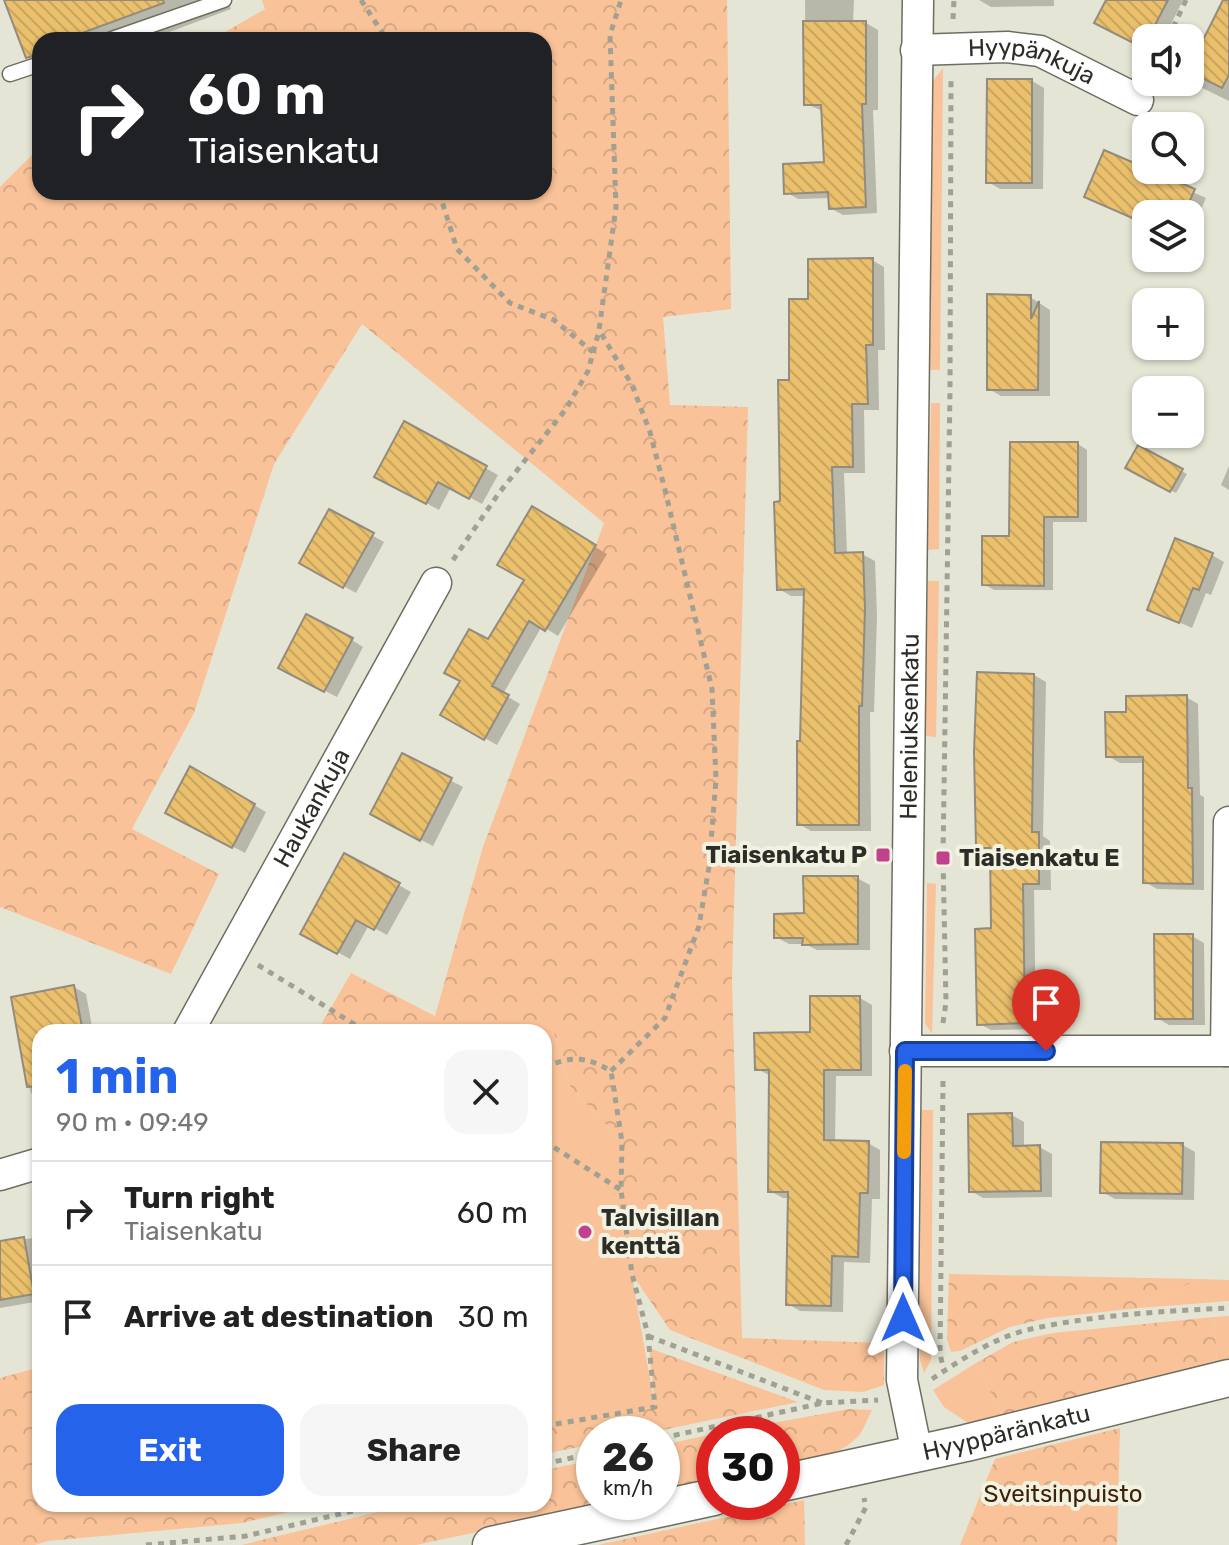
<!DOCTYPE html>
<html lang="en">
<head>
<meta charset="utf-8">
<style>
	body { margin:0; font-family:Rubik,sans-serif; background:#f6f6f6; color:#222; height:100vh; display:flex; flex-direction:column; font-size:30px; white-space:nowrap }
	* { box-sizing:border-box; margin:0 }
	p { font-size:26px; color:#767676 }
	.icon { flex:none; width:44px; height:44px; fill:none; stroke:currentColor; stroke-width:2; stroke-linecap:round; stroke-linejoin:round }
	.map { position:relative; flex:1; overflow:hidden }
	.panel { position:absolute; left:32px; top:1024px; width:520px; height:488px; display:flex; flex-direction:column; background:#fff; border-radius:24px; box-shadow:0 2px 6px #0004 }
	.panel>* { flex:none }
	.guide { position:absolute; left:32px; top:32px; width:520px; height:168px; border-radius:24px; box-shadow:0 2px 6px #0004; background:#202124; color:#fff; overflow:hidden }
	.controls { position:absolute; left:1132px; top:24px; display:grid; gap:16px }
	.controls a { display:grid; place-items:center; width:72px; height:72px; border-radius:16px; background:#fff; box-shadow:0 2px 6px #0004; font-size:40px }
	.speed { position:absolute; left:576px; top:1416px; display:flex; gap:16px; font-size:40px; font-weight:700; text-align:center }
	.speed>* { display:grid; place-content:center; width:104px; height:104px; border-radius:50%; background:#fff; box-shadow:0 2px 6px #0004; line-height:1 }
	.speed small { font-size:20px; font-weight:400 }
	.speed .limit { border:12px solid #d22; background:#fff; color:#111 }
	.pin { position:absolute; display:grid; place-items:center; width:68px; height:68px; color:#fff; margin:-82px -34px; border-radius:50% 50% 50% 0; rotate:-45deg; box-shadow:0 0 8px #0007 }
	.pin .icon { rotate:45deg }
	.me { position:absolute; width:88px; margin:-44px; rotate:0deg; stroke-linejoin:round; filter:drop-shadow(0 0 6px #0008) }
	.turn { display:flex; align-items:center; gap:28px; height:168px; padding:0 24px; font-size:36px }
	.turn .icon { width:104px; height:104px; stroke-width:2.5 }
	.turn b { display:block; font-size:56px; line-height:68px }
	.round { display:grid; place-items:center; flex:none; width:84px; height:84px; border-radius:24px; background:#f6f6f6 }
	.overview { display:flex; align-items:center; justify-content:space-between; height:136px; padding:0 24px }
	h1 { font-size:48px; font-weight:700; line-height:60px; color:#2563eb }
	.button { display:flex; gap:16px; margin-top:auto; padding:16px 24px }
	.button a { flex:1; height:92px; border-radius:24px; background:#2563eb; color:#fff; font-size:32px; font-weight:700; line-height:92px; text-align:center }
	.button a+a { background:#f6f6f6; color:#222 }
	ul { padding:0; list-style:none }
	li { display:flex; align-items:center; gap:24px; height:104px; padding:0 24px; border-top:2px solid #e0e0e0 }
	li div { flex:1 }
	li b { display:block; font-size:30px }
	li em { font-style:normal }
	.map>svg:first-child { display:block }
	.green { fill:#f9c298 }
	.forest { fill:url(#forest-crowns) }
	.shadow { fill:#0003 }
	.building { fill:url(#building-back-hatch); stroke:#928b7e; stroke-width:2 }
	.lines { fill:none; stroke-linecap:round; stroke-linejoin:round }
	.service-casing { stroke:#6e6e60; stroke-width:17 }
	.minor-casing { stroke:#6e6e60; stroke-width:33 }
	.tertiary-casing { stroke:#6e6e60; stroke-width:39 }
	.path { stroke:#a0a093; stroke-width:5; stroke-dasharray:6 6; stroke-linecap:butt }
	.service { stroke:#fff; stroke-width:14 }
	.minor { stroke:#fff; stroke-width:30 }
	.tertiary { stroke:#fff; stroke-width:36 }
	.route-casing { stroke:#184099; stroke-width:20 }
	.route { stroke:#2563eb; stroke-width:14 }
	.slow { stroke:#f59e0b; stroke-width:14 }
	.poi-dot { fill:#c0418c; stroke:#f2f2e2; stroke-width:3 }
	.labels { text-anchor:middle; stroke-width:8; stroke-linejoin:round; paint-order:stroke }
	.street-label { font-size:24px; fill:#2d2d27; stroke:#f2f2e2 }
	.poi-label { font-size:24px; font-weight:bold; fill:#2d2d27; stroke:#f2f2e2; text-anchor:start }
	.park-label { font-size:24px; fill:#3e2107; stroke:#f2f2e2 }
</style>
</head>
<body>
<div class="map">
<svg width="1229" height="1545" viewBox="0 0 1229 1545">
	<defs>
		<pattern id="forest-crowns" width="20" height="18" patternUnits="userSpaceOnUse" patternTransform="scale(2)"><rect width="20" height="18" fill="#f9c298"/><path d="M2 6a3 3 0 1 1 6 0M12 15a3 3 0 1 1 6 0" fill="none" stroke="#d6a783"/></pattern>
		<pattern id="building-back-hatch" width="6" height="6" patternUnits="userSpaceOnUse" patternTransform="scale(2)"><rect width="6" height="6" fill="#eac06d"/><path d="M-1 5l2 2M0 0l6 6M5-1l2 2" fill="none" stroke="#c9a55e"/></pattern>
	</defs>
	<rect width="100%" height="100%" fill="#e5e5d5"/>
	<!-- green -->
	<path class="green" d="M 943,68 L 940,370 L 930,370 L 932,82 Z
		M 931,403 L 940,403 L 939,549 L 928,550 Z
		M 928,581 L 939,581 L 936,737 L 925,736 Z
		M 927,883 L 936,884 L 932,1033 L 925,1024 Z
		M 551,1021 L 570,1086 L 622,1142 C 620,1231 640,1319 655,1407 L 544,1426 L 544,1032 L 522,1032 Z
		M 922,1110 L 933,1110 L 931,1360 L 924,1373 L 920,1360 L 919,1341 Z
		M 1199,1279 L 1229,1280 L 1229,1301 L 1139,1308 Z
		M 1229,1316 L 1229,1361 L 1217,1363 L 1214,1317 Z
		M 976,1363 L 1003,1416 L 968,1423 L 944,1407 L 933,1390 Z"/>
	<!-- forest -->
	<path class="forest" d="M 262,0 L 727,0 L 731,309 L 663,317 L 670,405 L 748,407 L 732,979 L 742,1338 L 884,1343 L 884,1385 L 863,1392 L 824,1390 L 670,1330 L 632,1274 L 621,1190 L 622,1142 L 570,1086 L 551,1022 L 522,1032 L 317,1032 L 351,973 L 435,1016 L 483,847 L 604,523 L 362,324 L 274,464 L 194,713 L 132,829 L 219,874 L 171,974 L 0,907 L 0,187 L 40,147 L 40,192 L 544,192 L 544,40 L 211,40 L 265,9 Z
		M 949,1274 L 1199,1279 L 1139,1308 L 1048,1318 L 1010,1327 L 960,1351 L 951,1352 L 947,1339 Z
		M 1214,1317 L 1217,1363 L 1003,1416 L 976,1363 L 1013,1342 L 1053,1333 Z
		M 649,1348 L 798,1402 L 643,1434 L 594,1434 L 594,1444 L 544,1454 L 544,1426 L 655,1407 Z
		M 40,1367 L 40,1504 L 323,1504 L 242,1523 L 48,1541 L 35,1545 L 0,1545 L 0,1378 Z
		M 849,1409 L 872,1410 C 868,1417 865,1427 860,1434 C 842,1456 808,1461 782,1467 L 782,1434 L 714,1434 Z
		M 1120,1428 L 1117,1545 L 960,1545 L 995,1459 Z
		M 714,1434 L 714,1481 L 662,1492 L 662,1445 Z
		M 594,1460 L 594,1502 L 617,1502 L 416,1545 L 241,1545 L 411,1504 L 544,1504 L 544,1470 Z
		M 804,1500 L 805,1545 L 598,1545 Z"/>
	<!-- shadow -->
	<path class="shadow" d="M 7,0 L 228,0 L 231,9 L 148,40 L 40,40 L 40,61 L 26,53 Z
		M 805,0 L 854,0 L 853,23 L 866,23 L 878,30 L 878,110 L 873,110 L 877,213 L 843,215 L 830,208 L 830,198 L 798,199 L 786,192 L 826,164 L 823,111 L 806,104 Z
		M 979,0 L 1054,0 L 1054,6 L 991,7 Z
		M 1109,0 L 1183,0 L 1168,30 L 1184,38 L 1146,38 L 1146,48 L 1109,29 Z
		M 1225,0 L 1229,0 L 1229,101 L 1190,82 L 1190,41 L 1202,47 Z
		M 1032,81 L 1044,88 L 1043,189 L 1000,189 L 988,182 Z
		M 1105,153 L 1206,198 L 1190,234 L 1190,214 L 1146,214 L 1146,223 Z
		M 872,260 L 884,267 L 885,350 L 878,350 L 879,410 L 864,410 L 865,473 L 844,473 L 847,554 L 862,554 L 875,561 L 877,617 L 874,712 L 870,712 L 871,831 L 811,831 L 799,824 L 806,596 L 791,596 L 779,589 L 791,382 L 810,301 Z
		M 1030,297 L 1050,310 L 1050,396 L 1001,396 L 989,389 Z
		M 405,424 L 498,475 L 482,504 L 451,487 L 439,510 L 377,476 Z
		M 1078,444 L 1087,450 L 1087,522 L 1053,522 L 1053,590 L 994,590 L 984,584 L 1011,539 Z
		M 1139,448 L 1187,474 L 1176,493 L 1128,467 Z
		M 1229,466 L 1229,490 L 1221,485 Z
		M 532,509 L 607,554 L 558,636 L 542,626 L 503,694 L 520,704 L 497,745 L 443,714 L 526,580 Z
		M 330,512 L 384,542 L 356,593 L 301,563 Z
		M 1212,555 L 1224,562 L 1211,595 L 1206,593 L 1192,628 L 1149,609 Z
		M 352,640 L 363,647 L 337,697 L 292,674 Z
		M 1034,675 L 1046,682 L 1043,836 L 1050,841 L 1051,890 L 1034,890 L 1036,1029 L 991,1030 L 978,1023 L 993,930 L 992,854 L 978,847 Z
		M 1186,697 L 1198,704 L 1200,795 L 1204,797 L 1204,890 L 1157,889 L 1145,882 L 1145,763 L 1120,763 L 1108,756 L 1128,714 Z
		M 402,755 L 463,787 L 433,846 L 384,821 Z
		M 191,769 L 266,812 L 245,853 L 180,819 Z
		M 345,855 L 411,892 L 387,935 L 369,925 L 350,959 L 303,933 Z
		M 857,878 L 870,885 L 870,950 L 817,950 L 805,944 L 789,944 L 776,937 Z
		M 1192,936 L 1204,943 L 1205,1025 L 1169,1025 L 1157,1018 Z
		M 74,987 L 86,994 L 93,1032 L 40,1032 L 40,1099 L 31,1093 L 13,999 Z
		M 860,998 L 872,1005 L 872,1076 L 836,1076 L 835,1143 L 868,1143 L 880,1150 L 880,1199 L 872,1199 L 870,1263 L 844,1262 L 843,1312 L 800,1311 L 788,1304 L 790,1198 L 783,1198 L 770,1191 L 771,1076 L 757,1069 L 812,1034 Z
		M 1012,1115 L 1024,1122 L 1024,1148 L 1039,1147 L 1052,1154 L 1052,1197 L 983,1198 L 971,1191 Z
		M 1183,1145 L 1195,1152 L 1194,1200 L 1115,1199 L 1102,1192 Z
		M 40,1237 L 40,1301 L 0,1308 L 0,1243 Z"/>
	<!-- building -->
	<path class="building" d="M 4,0 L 163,0 L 164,3 L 63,40 L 40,40 L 40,54 L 26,58 Z
		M 1106,0 L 1168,0 L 1143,48 L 1094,23 Z
		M 1223,0 L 1229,0 L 1229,75 L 1222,88 L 1190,72 L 1190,39 L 1201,44 Z
		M 803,21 L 866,21 L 866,104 L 862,104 L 866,207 L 829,209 L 828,192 L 784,194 L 783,164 L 824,162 L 821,105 L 804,105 Z
		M 987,79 L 1032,79 L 1032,183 L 986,183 Z
		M 1104,150 L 1195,189 L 1184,214 L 1146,214 L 1146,224 L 1084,197 Z
		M 873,258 L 873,345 L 866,345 L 868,404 L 852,404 L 853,467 L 832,467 L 835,553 L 863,552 L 865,609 L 862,706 L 859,706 L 859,825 L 797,825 L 797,741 L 800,741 L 804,589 L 777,590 L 774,502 L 780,501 L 778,380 L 789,380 L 789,299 L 808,299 L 808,259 Z
		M 987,294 L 1031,295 L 1031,319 L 1039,301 L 1038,390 L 987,390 Z
		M 404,421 L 487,466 L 469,499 L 438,482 L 426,504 L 374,477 Z
		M 1010,442 L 1078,442 L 1078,517 L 1044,517 L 1044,586 L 982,585 L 982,536 L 1009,536 Z
		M 1138,445 L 1183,469 L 1170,492 L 1125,468 Z
		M 532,506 L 596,545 L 545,631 L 529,621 L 492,686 L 509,695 L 484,740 L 440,715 L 460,681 L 444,673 L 469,629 L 488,639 L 524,580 L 497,565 Z
		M 329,509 L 374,533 L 343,588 L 299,563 Z
		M 1175,538 L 1213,553 L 1199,590 L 1193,588 L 1179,623 L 1147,610 Z
		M 306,614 L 353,638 L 324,692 L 278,668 Z
		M 977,672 L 1034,674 L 1032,832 L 1039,832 L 1039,884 L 1023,884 L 1025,1023 L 977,1025 L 975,929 L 991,928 L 990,848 L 976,848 L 974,752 Z
		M 1187,695 L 1188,788 L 1192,788 L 1193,884 L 1143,883 L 1143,757 L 1106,757 L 1105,712 L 1126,712 L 1126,696 Z
		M 402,753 L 452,778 L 420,841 L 370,814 Z
		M 190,766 L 255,804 L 232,848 L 165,813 Z
		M 344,853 L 400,883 L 374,930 L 356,920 L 337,954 L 300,934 Z
		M 803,876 L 858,876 L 858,944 L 802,945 L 803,938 L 774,938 L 774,914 L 804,913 Z
		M 1154,934 L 1193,934 L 1193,1019 L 1155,1019 Z
		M 74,985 L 83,1032 L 40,1032 L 40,1086 L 27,1087 L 11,997 Z
		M 810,996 L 860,996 L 861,1070 L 824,1070 L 824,1140 L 869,1141 L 868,1193 L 860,1193 L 858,1257 L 832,1256 L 831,1306 L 786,1305 L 788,1192 L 768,1192 L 769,1070 L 755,1070 L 754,1033 L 810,1032 Z
		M 1012,1113 L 1013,1146 L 1040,1145 L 1041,1191 L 969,1192 L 968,1114 Z
		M 1101,1142 L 1183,1143 L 1182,1194 L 1100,1193 Z
		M 24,1237 L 34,1294 L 0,1300 L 0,1241 Z"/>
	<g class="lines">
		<defs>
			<path id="service" d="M 109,40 L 224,0
				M 10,74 L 40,64"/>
			<g id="minor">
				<path id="s1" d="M 916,50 L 1007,47 L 1040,51 L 1138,100"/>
				<path id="s2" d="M 188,1032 L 436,583"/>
				<path d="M 905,1051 L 1229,1051"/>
				<path d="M 1226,1051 L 1229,822"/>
				<path d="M 0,1175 L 40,1163"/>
				<path id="s3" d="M 917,1453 L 902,1380 L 918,0"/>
			</g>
			<g id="tertiary">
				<path id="s4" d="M 782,1483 L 966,1443 L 1229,1378"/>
				<path d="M 491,1545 L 714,1497"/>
			</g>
		</defs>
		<!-- service casing -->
		<use href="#service" class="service-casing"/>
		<!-- minor casing -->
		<use href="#minor" class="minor-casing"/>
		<!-- tertiary casing -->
		<use href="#tertiary" class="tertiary-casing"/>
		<!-- path -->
		<path class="path" d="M 361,0 L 387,40
			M 953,19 L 954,0
			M 1168,38 L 1186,0
			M 439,192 L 457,249 L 510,303 L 554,320 L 593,352
			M 453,560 L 499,493 L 566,409 L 588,371 L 599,331
			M 258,965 L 367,1032
			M 943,1023 L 946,1002 L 943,858 L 950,390 L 951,77
			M 544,1067 C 573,1056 585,1056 611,1071
			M 611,1071 L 665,1018 L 699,926 L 709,867 L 716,779 L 712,689 L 665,490 L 650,432 L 632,385 L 599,330 L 616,207 L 610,35 L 621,0
			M 943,1081 L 940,1354 L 944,1371
			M 544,1141 L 621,1190
			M 648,1336 L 822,1403
			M 932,1379 C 962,1359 995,1337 1031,1329 C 1095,1315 1164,1311 1229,1308
			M 544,1426 L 655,1407 L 648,1335 L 632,1274 L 621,1190 L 622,1142 L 611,1071
			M 662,1438 L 823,1403 L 878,1400
			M 544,1464 L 594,1453
			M 146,1545 L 246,1536 L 383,1504
			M 846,1545 L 866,1507 L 864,1498"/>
		<!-- service -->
		<use href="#service" class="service"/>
		<!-- minor -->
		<use href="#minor" class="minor"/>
		<!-- tertiary -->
		<use href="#tertiary" class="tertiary"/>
	</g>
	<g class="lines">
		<defs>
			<path id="route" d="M 903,1318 L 905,1051 L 1046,1051"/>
		</defs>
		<!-- route casing -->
		<use href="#route" class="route-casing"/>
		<!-- route -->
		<use href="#route" class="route"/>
		<!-- slow -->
		<path class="slow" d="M 904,1152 L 905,1071"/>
	</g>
	<!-- markers -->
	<g class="poi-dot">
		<rect x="875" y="847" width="16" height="16" rx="4"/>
		<rect x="935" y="850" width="16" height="16" rx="4"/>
		<circle cx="585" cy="1232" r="8"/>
	</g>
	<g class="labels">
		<!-- street labels -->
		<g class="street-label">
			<text dy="8" stroke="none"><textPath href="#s1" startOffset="118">Hyypänkuja</textPath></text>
			<text dy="8" stroke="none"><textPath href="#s3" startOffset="728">Heleniuksenkatu</textPath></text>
			<text dy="8" stroke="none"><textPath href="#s2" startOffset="256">Haukankuja</textPath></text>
			<text dy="8" stroke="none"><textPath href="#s4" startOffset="230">Hyyppäränkatu</textPath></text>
		</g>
		<!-- poi labels -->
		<g class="poi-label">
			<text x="867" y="863" text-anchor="end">Tiaisenkatu P</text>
			<text x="959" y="866">Tiaisenkatu E</text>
			<text x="601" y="1226">Talvisillan<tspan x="601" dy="28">kenttä</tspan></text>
		</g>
		<!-- park labels -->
		<g class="park-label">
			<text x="1063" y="1502">Sveitsinpuisto</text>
		</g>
	</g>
</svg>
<div class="controls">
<a><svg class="icon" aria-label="sound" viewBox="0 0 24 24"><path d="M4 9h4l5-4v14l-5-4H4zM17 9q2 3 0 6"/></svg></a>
<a><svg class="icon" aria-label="search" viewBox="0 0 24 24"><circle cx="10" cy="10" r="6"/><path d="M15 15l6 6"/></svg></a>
<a><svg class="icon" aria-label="layers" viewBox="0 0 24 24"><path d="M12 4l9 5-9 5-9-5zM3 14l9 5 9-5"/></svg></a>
<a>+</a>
<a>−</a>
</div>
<div class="speed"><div>26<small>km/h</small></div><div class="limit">30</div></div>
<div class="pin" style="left:1046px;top:1051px;background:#d93025"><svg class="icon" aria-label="arrive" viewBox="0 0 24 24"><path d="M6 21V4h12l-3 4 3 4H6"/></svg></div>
<svg class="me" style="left:903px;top:1318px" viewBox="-20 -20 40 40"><path d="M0-17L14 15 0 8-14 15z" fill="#2563eb" stroke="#fff" stroke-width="4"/></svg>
<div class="guide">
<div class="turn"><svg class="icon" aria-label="right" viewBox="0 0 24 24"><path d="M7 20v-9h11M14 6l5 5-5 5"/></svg><div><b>60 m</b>Tiaisenkatu</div></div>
</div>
<section class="panel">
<div class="overview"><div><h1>1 min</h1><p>90 m · 09:49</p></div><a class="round"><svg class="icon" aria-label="close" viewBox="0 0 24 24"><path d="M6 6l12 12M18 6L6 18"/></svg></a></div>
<ul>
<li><svg class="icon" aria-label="right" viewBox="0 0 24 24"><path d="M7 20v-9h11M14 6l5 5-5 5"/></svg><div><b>Turn right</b><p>Tiaisenkatu</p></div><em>60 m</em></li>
<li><svg class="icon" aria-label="arrive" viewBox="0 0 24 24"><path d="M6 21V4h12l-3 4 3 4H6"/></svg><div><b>Arrive at destination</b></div><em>30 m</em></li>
</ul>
<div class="button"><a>Exit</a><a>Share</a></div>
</section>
</div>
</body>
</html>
